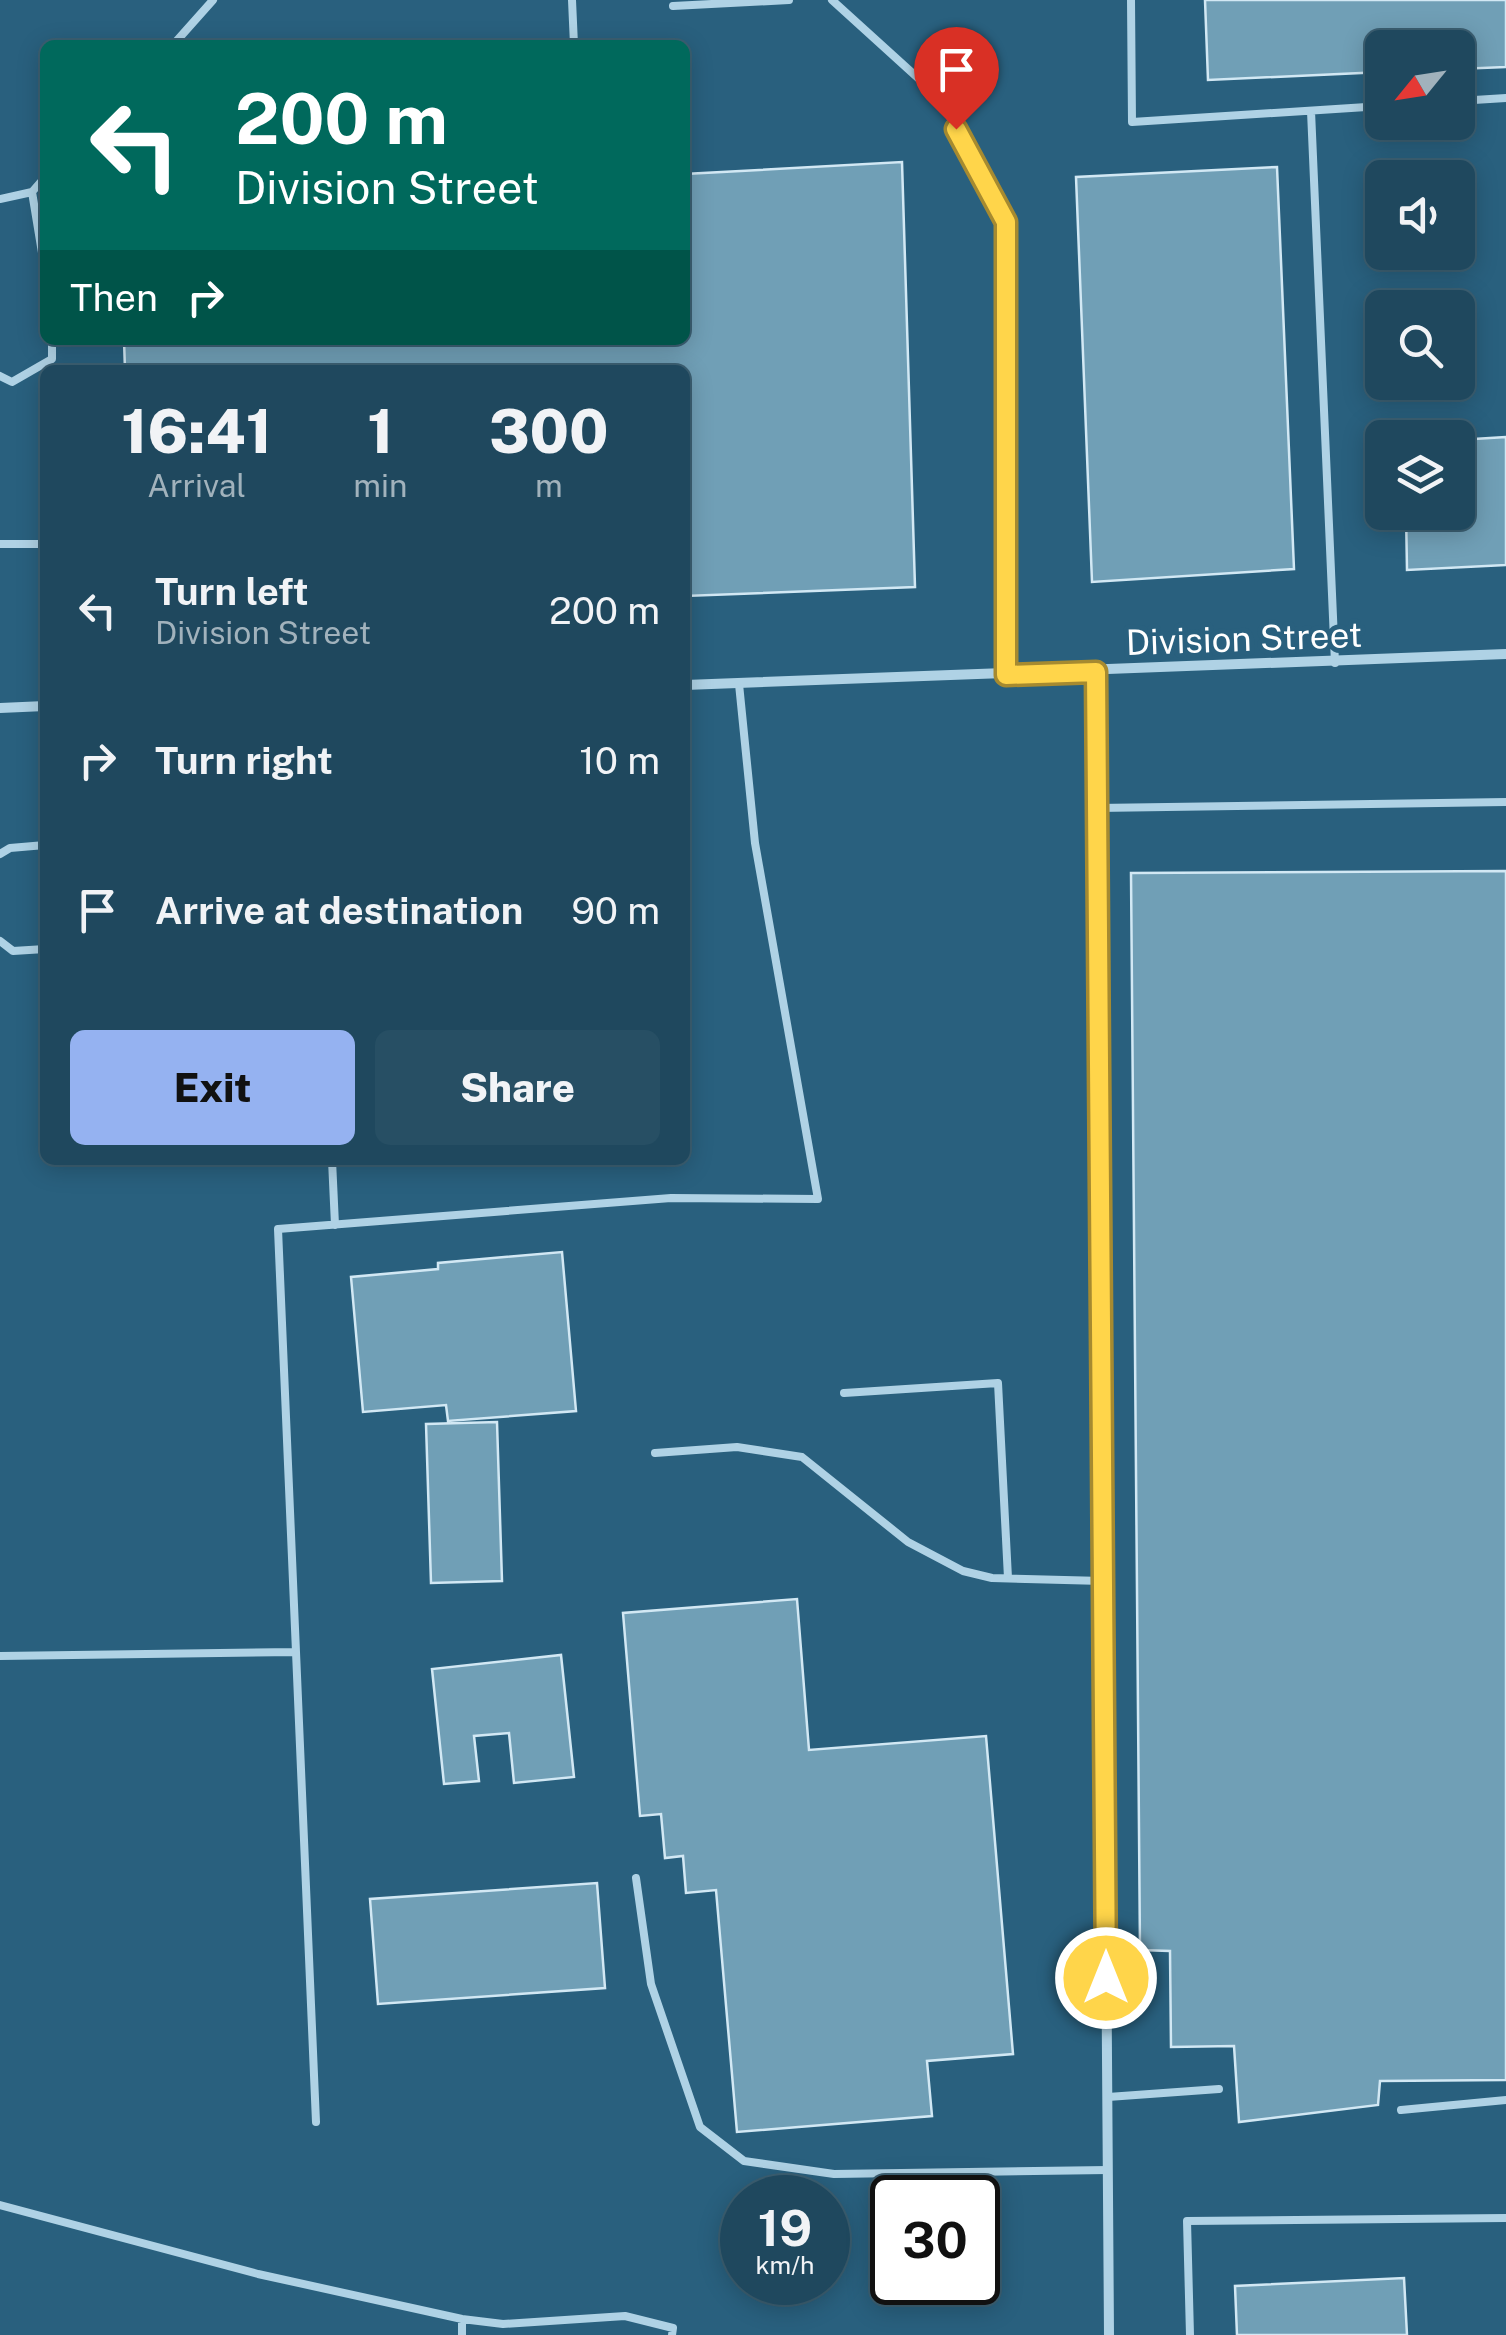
<!DOCTYPE html>
<html lang="en">
<head>
<meta charset="utf-8">
<style>
	body { margin:0; font-family:"Public Sans",sans-serif; background:#274f64; color:#f1f3f6; height:100vh; display:flex; flex-direction:column; font-size:38px; white-space:nowrap }
	* { box-sizing:border-box; margin:0 }
	p { font-size:32px; color:#a1b2bc }
	.icon { flex:none; width:55px; height:55px; fill:none; stroke:currentColor; stroke-width:2; stroke-linecap:round; stroke-linejoin:round }
	.map { position:relative; flex:1; overflow:hidden }
	.side { position:absolute; left:40px; top:365px; width:650px; height:800px; display:flex; flex-direction:column; background:#1f485e; border-radius:15px; box-shadow:0 5px 25px #0003,0 0 0 2px #3c6073 }
	.side>* { flex:none }
	.banner { position:absolute; left:40px; top:40px; width:650px; height:305px; border-radius:15px; box-shadow:0 5px 25px #0003,0 0 0 2px #3c6073; background:#00695c; color:#fff; overflow:hidden }
	.needle { width:65px; rotate:240deg }
	.buttons { position:absolute; left:1365px; top:30px; display:grid; gap:20px }
	.buttons a { display:grid; place-items:center; width:110px; height:110px; border-radius:15px; background:#1f485e; box-shadow:0 5px 25px #0003,0 0 0 2px #3c6073; font-size:50px }
	.speed { position:absolute; left:720px; top:2175px; display:flex; gap:20px; font-size:50px; font-weight:700; text-align:center }
	.speed>* { display:grid; place-content:center; width:130px; height:130px; border-radius:50%; background:#1f485e; box-shadow:0 5px 25px #0003,0 0 0 2px #3c6073; line-height:1 }
	.speed small { font-size:25px; font-weight:400 }
	.speed .limit { border:5px solid #111; border-radius:15px; background:#fff; color:#111 }
	.pin { position:absolute; display:grid; place-items:center; width:85px; height:85px; color:#fff; margin:-102px -42px; border-radius:50% 50% 50% 0; rotate:-45deg; box-shadow:0 0 10px #0007 }
	.pin .icon { rotate:45deg }
	.me { position:absolute; width:110px; margin:-55px; rotate:0deg; stroke-linejoin:round; filter:drop-shadow(0 0 8px #0008) }
	.turn { display:flex; align-items:center; gap:35px; height:210px; padding:0 30px; font-size:45px }
	.turn .icon { width:130px; height:130px; stroke-width:2.5 }
	.turn b { display:block; font-size:70px; line-height:85px }
	.then { display:flex; align-items:center; height:95px; padding:0 30px; background:#0003; gap:20px; font-size:38px }
	.eta { display:flex; justify-content:space-evenly; align-items:center; height:170px; text-align:center }
	.eta b { font-size:60px; font-weight:800; line-height:70px }
	.primary-button { display:flex; gap:20px; margin-top:auto; padding:20px 30px }
	.primary-button a { flex:1; height:115px; border-radius:15px; background:#95b2f1; color:#111; font-size:40px; font-weight:800; line-height:115px; text-align:center }
	.primary-button a+a { background:#274f64; color:#f1f3f6 }
	ul { padding:0; list-style:none }
	li { display:flex; align-items:center; gap:30px; height:150px; padding:0 30px }
	li div { flex:1 }
	li b { display:block; font-size:38px }
	li em { font-style:normal }
	.map>svg:first-child { display:block }
	.building { fill:#709fb6; stroke:#d2e8f4; stroke-width:2.5 }
	.lines { fill:none; stroke-linecap:round; stroke-linejoin:round }
	.service { stroke:#afd2e5; stroke-width:8 }
	.minor { stroke:#afd2e5; stroke-width:10 }
	.route-casing { stroke:#a68a30; stroke-width:25 }
	.route { stroke:#ffd54a; stroke-width:18 }
	.labels { text-anchor:middle; stroke-width:10; stroke-linejoin:round; paint-order:stroke }
	.street-label { font-size:35px; fill:#fff; stroke:#29607e }
</style>
</head>
<body>
<div class="map">
<svg width="1506" height="2335" viewBox="0 0 1506 2335">
	<rect width="100%" height="100%" fill="#29607e"/>
	<!-- building -->
	<path class="building" d="M 1205,0 L 1506,0 L 1506,67 L 1458,69 L 1458,48 L 1382,48 L 1382,72 L 1208,80 Z
		M 902,162 L 915,587 L 685,596 L 685,370 L 125,370 L 124,340 L 685,340 L 685,174 Z
		M 1277,167 L 1294,569 L 1092,582 L 1076,177 Z
		M 1506,437 L 1506,565 L 1407,570 L 1406,512 L 1458,512 L 1458,440 Z
		M 1506,871 L 1506,2080 L 1380,2081 L 1378,2105 L 1239,2122 L 1234,2046 L 1171,2047 L 1170,1951 L 1140,1950 L 1131,873 Z
		M 562,1252 L 576,1411 L 448,1421 L 446,1405 L 363,1412 L 351,1277 L 438,1269 L 438,1263 Z
		M 497,1422 L 502,1581 L 431,1583 L 426,1424 Z
		M 797,1599 L 809,1750 L 986,1736 L 1013,2054 L 927,2061 L 932,2116 L 737,2132 L 716,1890 L 686,1893 L 683,1856 L 665,1858 L 661,1814 L 640,1816 L 623,1613 Z
		M 561,1655 L 574,1777 L 514,1783 L 509,1733 L 474,1736 L 479,1781 L 444,1784 L 432,1669 Z
		M 597,1883 L 605,1988 L 378,2004 L 370,1899 Z
		M 1404,2278 L 1407,2335 L 1237,2335 L 1235,2286 Z"/>
	<g class="lines">
		<!-- service -->
		<path class="service" d="M 572,0 L 574,45
			M 832,0 L 940,98 L 1006,222 L 1006,675
			M 1131,0 L 1132,122 L 1382,106
			M 673,6 L 789,0
			M 173,45 L 213,0
			M 1458,101 L 1506,98
			M 1311,111 L 1335,663
			M 32,192 L 45,271
			M 0,199 L 32,192 L 45,177
			M 0,376 L 12,382 L 52,359 L 52,340
			M 0,544 L 45,544
			M 1097,808 L 1506,802
			M 0,854 L 10,848 L 45,845
			M 0,941 L 13,951 L 45,949
			M 332,1160 L 335,1225
			M 844,1393 L 998,1383 L 1008,1578
			M 655,1453 L 737,1447 L 802,1457 L 908,1542 L 963,1571 L 992,1578 L 1103,1581
			M 0,1656 L 296,1652
			M 636,1878 L 651,1984 L 700,2127 L 744,2161 L 834,2174 L 1108,2170
			M 1108,2097 L 1219,2089
			M 1401,2110 L 1506,2100
			M 316,2122 L 278,1229 L 671,1198 L 818,1199 L 755,843 L 739,684
			M 0,2205 L 258,2274 L 462,2319 L 503,2324 L 625,2316 L 673,2328 L 672,2335
			M 462,2335 L 462,2319
			M 1190,2335 L 1187,2221 L 1506,2218"/>
		<!-- minor -->
		<path class="minor" d="M 1097,672 L 1109,2335
			M 685,685 L 1506,654
			M 0,708 L 45,706"/>
	</g>
	<g class="lines">
		<defs>
			<path id="route" d="M 956,129 L 1006,222 L 1006,675 L 1096,672 L 1106,1978"/>
		</defs>
		<!-- route casing -->
		<use href="#route" class="route-casing"/>
		<!-- route -->
		<use href="#route" class="route"/>
	</g>
	<g class="labels">
		<!-- street labels -->
		<g class="street-label">
			<text transform="translate(1244 639) rotate(-2)" y="12">Division Street</text>
		</g>
	</g>
</svg>
<div class="buttons">
<a><svg class="needle" viewBox="-14 -14 28 28"><path d="M0-13l5 13h-10z" fill="#e53935"/><path d="M0 13l5-13h-10z" fill="#a1b2bc"/></svg></a>
<a><svg class="icon" aria-label="sound" viewBox="0 0 24 24"><path d="M4 9h4l5-4v14l-5-4H4zM17 9q2 3 0 6"/></svg></a>
<a><svg class="icon" aria-label="search" viewBox="0 0 24 24"><circle cx="10" cy="10" r="6"/><path d="M15 15l6 6"/></svg></a>
<a><svg class="icon" aria-label="layers" viewBox="0 0 24 24"><path d="M12 4l9 5-9 5-9-5zM3 14l9 5 9-5"/></svg></a>
</div>
<div class="speed"><div>19<small>km/h</small></div><div class="limit">30</div></div>
<div class="pin" style="left:956px;top:129px;background:#d93025"><svg class="icon" aria-label="arrive" viewBox="0 0 24 24"><path d="M6 21V4h12l-3 4 3 4H6"/></svg></div>
<svg class="me" style="left:1106px;top:1978px" viewBox="-20 -20 40 40"><circle r="17" fill="#ffd54a" stroke="#fff" stroke-width="3"/><path d="M0-11L8 9 0 5-8 9z" fill="#fff"/></svg>
<div class="banner">
<div class="turn"><svg class="icon" aria-label="left" viewBox="0 0 24 24"><path d="M17 20v-9H6M10 6l-5 5 5 5"/></svg><div><b>200 m</b>Division Street</div></div>
<div class="then">Then<svg class="icon" aria-label="right" viewBox="0 0 24 24"><path d="M7 20v-9h11M14 6l5 5-5 5"/></svg></div>
</div>
<section class="side">
<div class="eta">
<div><b>16:41</b><p>Arrival</p></div>
<div><b>1</b><p>min</p></div>
<div><b>300</b><p>m</p></div>
</div>
<ul>
<li><svg class="icon" aria-label="left" viewBox="0 0 24 24"><path d="M17 20v-9H6M10 6l-5 5 5 5"/></svg><div><b>Turn left</b><p>Division Street</p></div><em>200 m</em></li>
<li><svg class="icon" aria-label="right" viewBox="0 0 24 24"><path d="M7 20v-9h11M14 6l5 5-5 5"/></svg><div><b>Turn right</b></div><em>10 m</em></li>
<li><svg class="icon" aria-label="arrive" viewBox="0 0 24 24"><path d="M6 21V4h12l-3 4 3 4H6"/></svg><div><b>Arrive at destination</b></div><em>90 m</em></li>
</ul>
<div class="primary-button"><a>Exit</a><a>Share</a></div>
</section>
</div>
</body>
</html>
